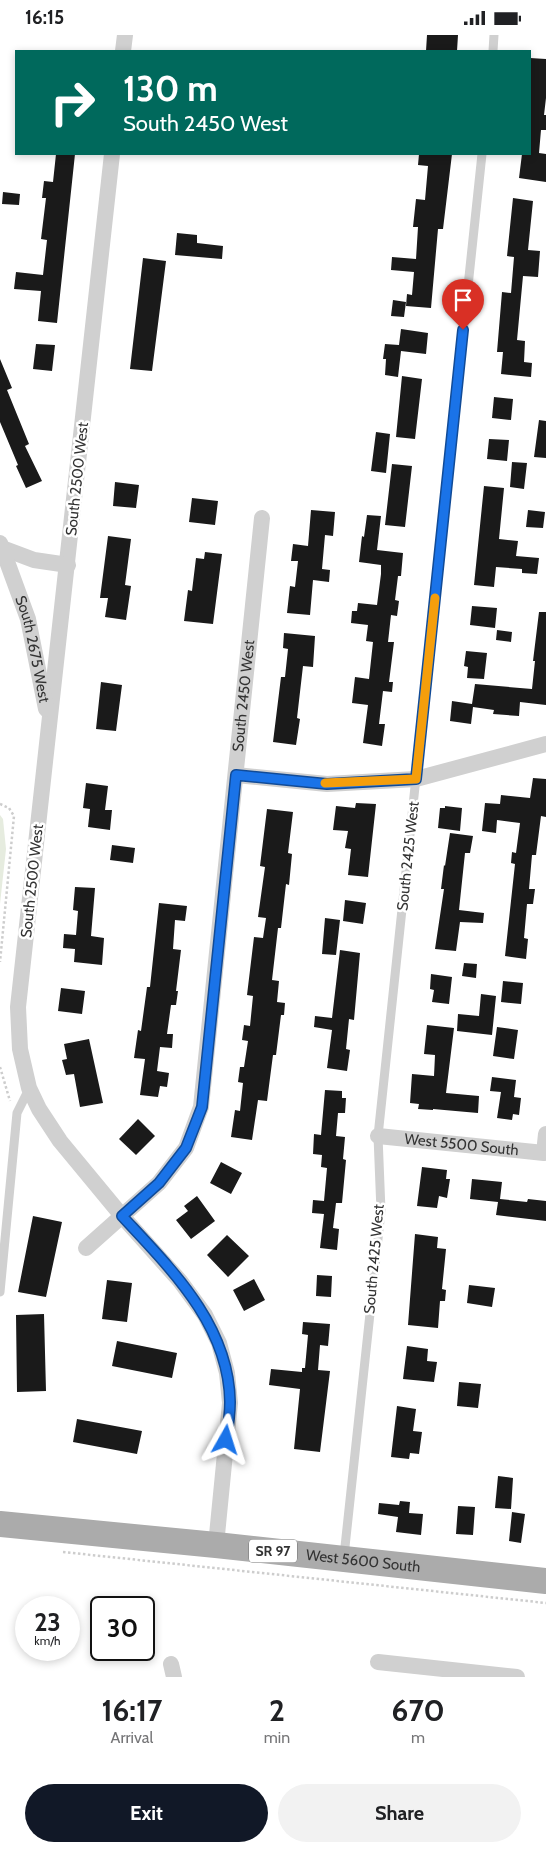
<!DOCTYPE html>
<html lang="en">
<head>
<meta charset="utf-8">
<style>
	body { margin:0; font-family:Cabin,sans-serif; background:#f2f2f2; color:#202124; height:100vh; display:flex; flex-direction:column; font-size:19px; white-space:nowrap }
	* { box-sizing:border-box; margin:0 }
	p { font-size:16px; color:#757577 }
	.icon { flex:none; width:28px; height:28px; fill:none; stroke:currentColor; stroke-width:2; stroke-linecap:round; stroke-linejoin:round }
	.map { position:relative; height:1642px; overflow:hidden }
	.sheet { display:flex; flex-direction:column; background:#fff; flex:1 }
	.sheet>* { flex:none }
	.banner { position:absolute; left:15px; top:15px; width:516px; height:105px; border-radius:0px; box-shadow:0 2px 8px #0003; background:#00695c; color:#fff; overflow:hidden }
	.speed { position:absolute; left:15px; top:1561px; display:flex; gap:10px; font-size:25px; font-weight:700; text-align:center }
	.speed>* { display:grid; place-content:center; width:65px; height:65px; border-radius:50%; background:#fff; box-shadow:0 2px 8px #0003; line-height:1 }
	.speed small { font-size:12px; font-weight:400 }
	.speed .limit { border:2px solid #111; border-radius:8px; background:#fff; color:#111 }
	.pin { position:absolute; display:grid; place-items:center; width:42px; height:42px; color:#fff; margin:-51px -21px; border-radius:50% 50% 50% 0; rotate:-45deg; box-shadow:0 0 5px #0007 }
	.pin .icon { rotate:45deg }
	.me { position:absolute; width:55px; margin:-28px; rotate:6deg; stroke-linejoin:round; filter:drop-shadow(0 0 4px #0008) }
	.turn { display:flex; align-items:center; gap:18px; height:105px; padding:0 25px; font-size:22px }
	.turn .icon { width:65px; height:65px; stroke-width:2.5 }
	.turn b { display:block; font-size:35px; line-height:42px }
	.eta { display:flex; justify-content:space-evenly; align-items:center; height:85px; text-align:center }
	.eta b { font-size:30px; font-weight:800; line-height:35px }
	.primary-button { display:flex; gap:10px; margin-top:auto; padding:10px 25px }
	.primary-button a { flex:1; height:58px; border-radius:30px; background:#111827; color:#fff; font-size:20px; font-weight:800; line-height:58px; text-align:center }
	.primary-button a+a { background:#f2f2f2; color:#202124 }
	.status { display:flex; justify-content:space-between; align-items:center; height:35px; padding:0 25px; background:#fff; direction:ltr }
	.status svg { height:14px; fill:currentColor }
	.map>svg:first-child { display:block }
	.green { fill:#e6ecdf }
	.building { fill:#1a1a1a }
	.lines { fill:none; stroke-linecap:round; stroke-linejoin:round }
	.path { stroke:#cdcdcd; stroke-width:2.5; stroke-dasharray:2.5 2.5; stroke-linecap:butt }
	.lane { stroke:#d0d0d0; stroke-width:9 }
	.street { stroke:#d0d0d0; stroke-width:16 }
	.primary { stroke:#ababab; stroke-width:26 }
	.route-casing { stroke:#114b97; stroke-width:12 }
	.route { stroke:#1a73e8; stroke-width:9 }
	.slow { stroke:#f59e0b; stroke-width:9 }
	.labels { text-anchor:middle; stroke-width:5; stroke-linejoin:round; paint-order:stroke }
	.shield { fill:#fff; stroke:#707070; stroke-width:1 }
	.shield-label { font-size:14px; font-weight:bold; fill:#333 }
	.street-label { font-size:15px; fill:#333; stroke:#fff }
</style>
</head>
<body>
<div class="status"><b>16:15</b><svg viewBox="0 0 49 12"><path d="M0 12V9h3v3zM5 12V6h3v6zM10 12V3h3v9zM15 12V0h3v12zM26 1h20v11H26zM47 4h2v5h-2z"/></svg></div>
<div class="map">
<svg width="546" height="1642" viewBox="0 0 546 1642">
	<rect width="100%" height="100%" fill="#fff"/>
	<!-- green -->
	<path class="green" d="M 0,780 L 3,784 L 6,814 L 0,869 Z"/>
	<!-- building -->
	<path class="building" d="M 427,0 L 458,0 L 457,16 L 426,16 Z
		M 530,23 L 546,24 L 546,63 L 544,80 L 546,80 L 546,95 L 541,95 L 539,118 L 546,119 L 546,147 L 519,143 L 522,119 L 530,119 Z
		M 56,119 L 75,119 L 57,288 L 38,286 L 41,256 L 14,254 L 16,237 L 43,240 L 47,205 L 41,204 L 46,163 L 42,163 L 44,146 L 53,147 Z
		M 419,119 L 452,119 L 443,194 L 438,194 L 431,273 L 406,271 L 407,259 L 412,260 L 414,237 L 391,235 L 392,222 L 416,224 L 418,192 L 413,192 L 416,164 L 425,165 L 428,131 L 418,130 Z
		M 3,157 L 20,159 L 19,170 L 2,169 Z
		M 513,163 L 533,166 L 528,215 L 540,216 L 538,242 L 523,241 L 517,305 L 525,306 L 524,327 L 532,328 L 531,342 L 501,339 L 503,317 L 497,317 L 502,257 L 511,258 L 514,222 L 507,221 Z
		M 177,198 L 197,200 L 197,208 L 223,211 L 222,224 L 175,220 Z
		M 143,223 L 166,226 L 152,336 L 130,334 Z
		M 393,265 L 406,267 L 404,282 L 391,281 Z
		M 401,294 L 428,298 L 426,319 L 401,316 L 398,342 L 385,340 L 386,324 L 383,324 L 385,309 L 399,310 Z
		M 36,309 L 55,310 L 52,336 L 33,334 Z
		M 0,324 L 12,353 L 7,355 L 29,409 L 25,411 L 42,446 L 26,453 L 16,431 L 18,430 L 0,387 Z
		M 402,341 L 422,344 L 415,404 L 396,402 Z
		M 494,362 L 513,364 L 511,385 L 492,383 Z
		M 539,385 L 546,386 L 546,423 L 534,422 Z
		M 376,397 L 390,399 L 386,438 L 371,436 Z
		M 489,404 L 509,405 L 507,426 L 487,424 Z
		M 512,427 L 527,428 L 524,454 L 510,452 Z
		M 392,429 L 412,431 L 405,492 L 385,490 Z
		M 115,447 L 139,450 L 136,473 L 113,471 Z
		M 484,451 L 504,453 L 499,504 L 518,506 L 516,521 L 539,523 L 537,539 L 522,538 L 522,534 L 496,532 L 494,552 L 474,550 Z
		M 192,463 L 218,466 L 215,490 L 189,487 Z
		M 311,475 L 335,477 L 333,501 L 325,500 L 322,534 L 330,535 L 329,547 L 313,545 L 310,580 L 287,578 L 290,551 L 295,552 L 298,526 L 291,526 L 293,509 L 308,511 Z
		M 528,475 L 545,477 L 543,493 L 526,492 Z
		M 367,480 L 381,481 L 377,515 L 403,518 L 401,541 L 398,541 L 395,565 L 399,566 L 397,581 L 391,580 L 388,607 L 394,607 L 389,647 L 393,647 L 392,657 L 383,656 L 379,689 L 385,689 L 382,711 L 363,708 L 368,670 L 352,668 L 355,642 L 369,644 L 373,607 L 366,606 L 368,590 L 351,588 L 352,576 L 357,576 L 358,568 L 377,570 L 381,539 L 381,530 L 359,527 L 362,501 L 364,502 Z
		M 108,501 L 131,504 L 125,550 L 131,551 L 126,585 L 105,582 L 108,563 L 100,563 Z
		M 205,517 L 222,519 L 213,589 L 184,586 L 188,555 L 192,556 L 196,523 L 204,524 Z
		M 472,571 L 497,573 L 495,593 L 470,590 Z
		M 539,577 L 546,577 L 546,670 L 520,667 L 519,681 L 493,679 L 494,675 L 473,672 L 471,689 L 450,686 L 452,666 L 472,669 L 475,649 L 532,654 L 535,626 L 533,626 Z
		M 497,595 L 512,597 L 511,607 L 496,605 Z
		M 284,598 L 315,601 L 313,632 L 303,631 L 297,683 L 300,684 L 296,710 L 273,707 L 281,642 L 285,642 L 288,614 L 283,613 Z
		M 466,616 L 487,618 L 484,644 L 467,643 L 468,632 L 464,631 Z
		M 101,647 L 122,650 L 116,696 L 96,694 Z
		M 533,743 L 546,744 L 546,782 L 541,781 L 536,820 L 532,820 L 529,854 L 535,854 L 533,869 L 527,869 L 524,903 L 528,904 L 526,924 L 505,921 L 515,829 L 511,828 L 512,817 L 516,818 L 520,788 L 497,785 L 496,798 L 482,796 L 485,768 L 500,769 L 501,760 L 530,763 Z
		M 86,748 L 108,751 L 105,775 L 112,775 L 110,795 L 88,792 L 90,774 L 83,773 Z
		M 356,768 L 376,769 L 368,842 L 348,840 L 351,814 L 345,813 L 348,796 L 333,795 L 336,771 L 355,773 Z
		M 445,771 L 462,773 L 460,796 L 438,793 L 440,773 L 445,773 Z
		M 267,774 L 293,777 L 288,818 L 292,819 L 289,850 L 286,849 L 281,893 L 278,893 L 272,945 L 279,946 L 277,967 L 285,968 L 284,980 L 281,980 L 276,1020 L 273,1020 L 267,1066 L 258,1065 L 252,1105 L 231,1102 L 235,1075 L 240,1076 L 243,1048 L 238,1047 L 240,1032 L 244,1032 L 248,1006 L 242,1005 L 244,990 L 250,991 L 253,961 L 247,960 L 254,902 L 263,903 L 266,883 L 258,882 L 265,832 L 260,831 Z
		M 450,798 L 473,801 L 470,818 L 465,818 L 459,875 L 484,878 L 483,888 L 460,887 L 456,916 L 435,914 L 444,854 L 441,854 L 444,830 L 445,831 Z
		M 112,810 L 135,813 L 133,828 L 110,825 Z
		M 75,852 L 95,853 L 91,901 L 104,903 L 102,930 L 74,927 L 75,914 L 63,913 L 64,899 L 76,900 L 78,876 L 73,875 Z
		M 345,865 L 366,868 L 363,889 L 343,886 Z
		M 159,868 L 187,871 L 185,886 L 175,885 L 173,914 L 181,915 L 176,956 L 178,956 L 176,970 L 171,970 L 167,999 L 173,999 L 172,1013 L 160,1012 L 157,1036 L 169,1038 L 167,1052 L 160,1051 L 158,1062 L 140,1060 L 145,1024 L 134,1023 L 138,995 L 141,996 L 147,952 L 150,952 Z
		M 325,883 L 340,885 L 336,920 L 322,919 Z
		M 340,915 L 360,918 L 354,985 L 349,984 L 346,1014 L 350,1015 L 347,1036 L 327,1033 L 332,995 L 314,992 L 315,981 L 332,983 Z
		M 464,928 L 477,929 L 476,943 L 462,941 Z
		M 431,939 L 452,942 L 449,969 L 432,967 L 434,955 L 430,954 Z
		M 503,946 L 523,948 L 521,969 L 501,967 Z
		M 61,953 L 85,956 L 82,979 L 58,976 Z
		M 481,959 L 496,961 L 492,1000 L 457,996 L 458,979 L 479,981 Z
		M 427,990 L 454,993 L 446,1058 L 479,1061 L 478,1078 L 433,1074 L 433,1075 L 418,1074 L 419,1069 L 410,1068 L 412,1039 L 434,1041 L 435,1020 L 424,1019 Z
		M 497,992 L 518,995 L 514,1024 L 493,1021 Z
		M 89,1004 L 103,1068 L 80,1072 L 74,1039 L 66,1040 L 62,1025 L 67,1024 L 64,1009 Z
		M 492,1042 L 516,1045 L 514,1062 L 521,1063 L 519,1080 L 513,1079 L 512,1085 L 497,1083 L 501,1057 L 490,1056 Z
		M 325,1055 L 342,1056 L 342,1063 L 346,1063 L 345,1078 L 338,1078 L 336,1101 L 345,1102 L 343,1124 L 346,1125 L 342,1168 L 336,1168 L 333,1193 L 339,1194 L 337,1215 L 320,1213 L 324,1179 L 312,1178 L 313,1165 L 324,1166 L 327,1133 L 321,1132 L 322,1120 L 313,1119 L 314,1099 L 321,1100 Z
		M 138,1084 L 155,1101 L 136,1120 L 119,1104 Z
		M 221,1127 L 242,1138 L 231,1159 L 210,1148 Z
		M 422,1132 L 447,1135 L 446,1144 L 450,1144 L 447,1163 L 439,1161 L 437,1173 L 417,1171 Z
		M 472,1144 L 502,1147 L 500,1164 L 527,1167 L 528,1164 L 546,1166 L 546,1186 L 496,1180 L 498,1167 L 470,1164 Z
		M 197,1161 L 215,1186 L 191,1204 L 176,1185 L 188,1176 L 184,1171 Z
		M 33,1181 L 62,1187 L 46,1262 L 18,1257 Z
		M 415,1199 L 438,1202 L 437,1213 L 446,1214 L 442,1254 L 446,1255 L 445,1266 L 440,1266 L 438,1293 L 408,1290 Z
		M 227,1200 L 249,1221 L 228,1242 L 207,1220 Z
		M 317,1240 L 332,1241 L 331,1262 L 316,1261 Z
		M 254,1244 L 265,1265 L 244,1276 L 233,1255 Z
		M 107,1245 L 132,1248 L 127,1287 L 102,1284 Z
		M 469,1250 L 495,1253 L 492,1272 L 467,1268 Z
		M 44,1279 L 46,1356 L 17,1357 L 16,1280 Z
		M 303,1287 L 330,1289 L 328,1311 L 320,1310 L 318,1335 L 330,1336 L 320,1417 L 294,1414 L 300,1354 L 269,1350 L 271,1334 L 302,1337 L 302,1333 L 305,1333 L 308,1300 L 302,1299 Z
		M 117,1306 L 177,1318 L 172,1343 L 112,1331 Z
		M 407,1311 L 428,1314 L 427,1326 L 437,1327 L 434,1347 L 403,1344 Z
		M 459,1347 L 481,1349 L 478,1373 L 457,1371 Z
		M 397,1371 L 416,1374 L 413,1396 L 422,1397 L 419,1419 L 410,1418 L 409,1424 L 391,1422 Z
		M 77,1384 L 142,1396 L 137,1419 L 73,1407 Z
		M 498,1441 L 513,1443 L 511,1474 L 495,1473 Z
		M 400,1466 L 410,1467 L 409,1478 L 423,1479 L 421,1500 L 396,1497 L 398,1482 L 378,1479 L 379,1468 L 399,1470 Z
		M 458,1471 L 475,1472 L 473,1500 L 456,1499 Z
		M 512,1477 L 525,1479 L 521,1508 L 509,1506 Z"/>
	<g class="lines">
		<!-- path -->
		<path class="path" d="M 0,769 L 9,773 L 14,781 L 0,927
			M 0,1032 L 10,1066
			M 63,1517 L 546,1568"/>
		<!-- lane -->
		<path class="lane" d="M 493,16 L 494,0
			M 0,1257 L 17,1078 L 29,1054
			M 344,1521 L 381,1176 L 378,1101 L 482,119"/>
		<!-- street -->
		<g class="street">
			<path d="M 123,16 L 125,0"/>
			<path d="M 112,119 L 18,972 L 20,1014 L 29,1053 L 39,1074 L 60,1106 L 122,1181 L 180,1246 L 205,1280 L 219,1308 L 227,1338 L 230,1368 L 216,1510"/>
			<path d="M 0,508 L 2,513 L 34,525 L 68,530"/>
			<path id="s1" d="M 2,513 L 28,584 L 46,674"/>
			<path d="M 236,740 L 327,749 L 416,744 L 546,709"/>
			<path id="s2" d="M 378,1101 L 544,1118 L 546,1099"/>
			<path id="s3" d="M 86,1213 L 159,1148 L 186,1113 L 201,1072 L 262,483"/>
			<path d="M 378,1627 L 517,1642"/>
			<path d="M 171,1629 L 174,1642"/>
		</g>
		<!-- primary -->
		<path class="primary" id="s4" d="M 0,1489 L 216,1510 L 546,1546"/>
	</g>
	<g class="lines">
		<defs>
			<path id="route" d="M 226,1405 C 228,1393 230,1380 230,1367 C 229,1290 171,1234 122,1181 L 159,1148 L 186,1113 L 202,1072 L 236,740 L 327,749 L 416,744 L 463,295"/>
		</defs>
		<!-- route casing -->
		<use href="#route" class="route-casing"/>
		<!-- route -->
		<use href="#route" class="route"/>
		<!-- slow -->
		<path class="slow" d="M 325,748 L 416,744 L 435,563"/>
	</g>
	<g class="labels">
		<!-- shield labels -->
		<rect class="shield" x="249" y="1504.5" width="48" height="23" rx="4"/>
		<g class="shield-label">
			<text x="273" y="1521">SR 97</text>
		</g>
		<!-- street labels -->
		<g class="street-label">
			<text transform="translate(77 444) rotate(-84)" y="5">South 2500 West</text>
			<text dy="5" stroke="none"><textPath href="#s1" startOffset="106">South 2675 West</textPath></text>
			<text dy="5" stroke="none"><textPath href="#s3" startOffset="599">South 2450 West</textPath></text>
			<text transform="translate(408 821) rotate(-84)" y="5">South 2425 West</text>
			<text transform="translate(32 846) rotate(-84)" y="5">South 2500 West</text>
			<text dy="5" stroke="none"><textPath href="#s2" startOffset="84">West 5500 South</textPath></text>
			<text transform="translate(374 1224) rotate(-85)" y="5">South 2425 West</text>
			<text dy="5" stroke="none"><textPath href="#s4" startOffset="365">West 5600 South</textPath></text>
		</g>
	</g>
</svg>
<div class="speed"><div>23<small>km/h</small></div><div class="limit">30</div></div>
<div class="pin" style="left:463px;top:295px;background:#d93025"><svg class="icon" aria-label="arrive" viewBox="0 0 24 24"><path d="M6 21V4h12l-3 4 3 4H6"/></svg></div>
<svg class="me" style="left:226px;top:1405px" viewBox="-20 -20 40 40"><path d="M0-17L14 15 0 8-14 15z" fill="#1a73e8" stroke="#fff" stroke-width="4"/></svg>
<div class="banner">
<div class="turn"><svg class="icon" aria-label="right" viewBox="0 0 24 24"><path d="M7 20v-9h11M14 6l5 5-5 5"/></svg><div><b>130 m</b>South 2450 West</div></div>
</div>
</div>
<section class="sheet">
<div class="eta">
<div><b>16:17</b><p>Arrival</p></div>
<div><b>2</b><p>min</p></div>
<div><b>670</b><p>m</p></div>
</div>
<div class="primary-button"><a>Exit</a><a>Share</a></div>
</section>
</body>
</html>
